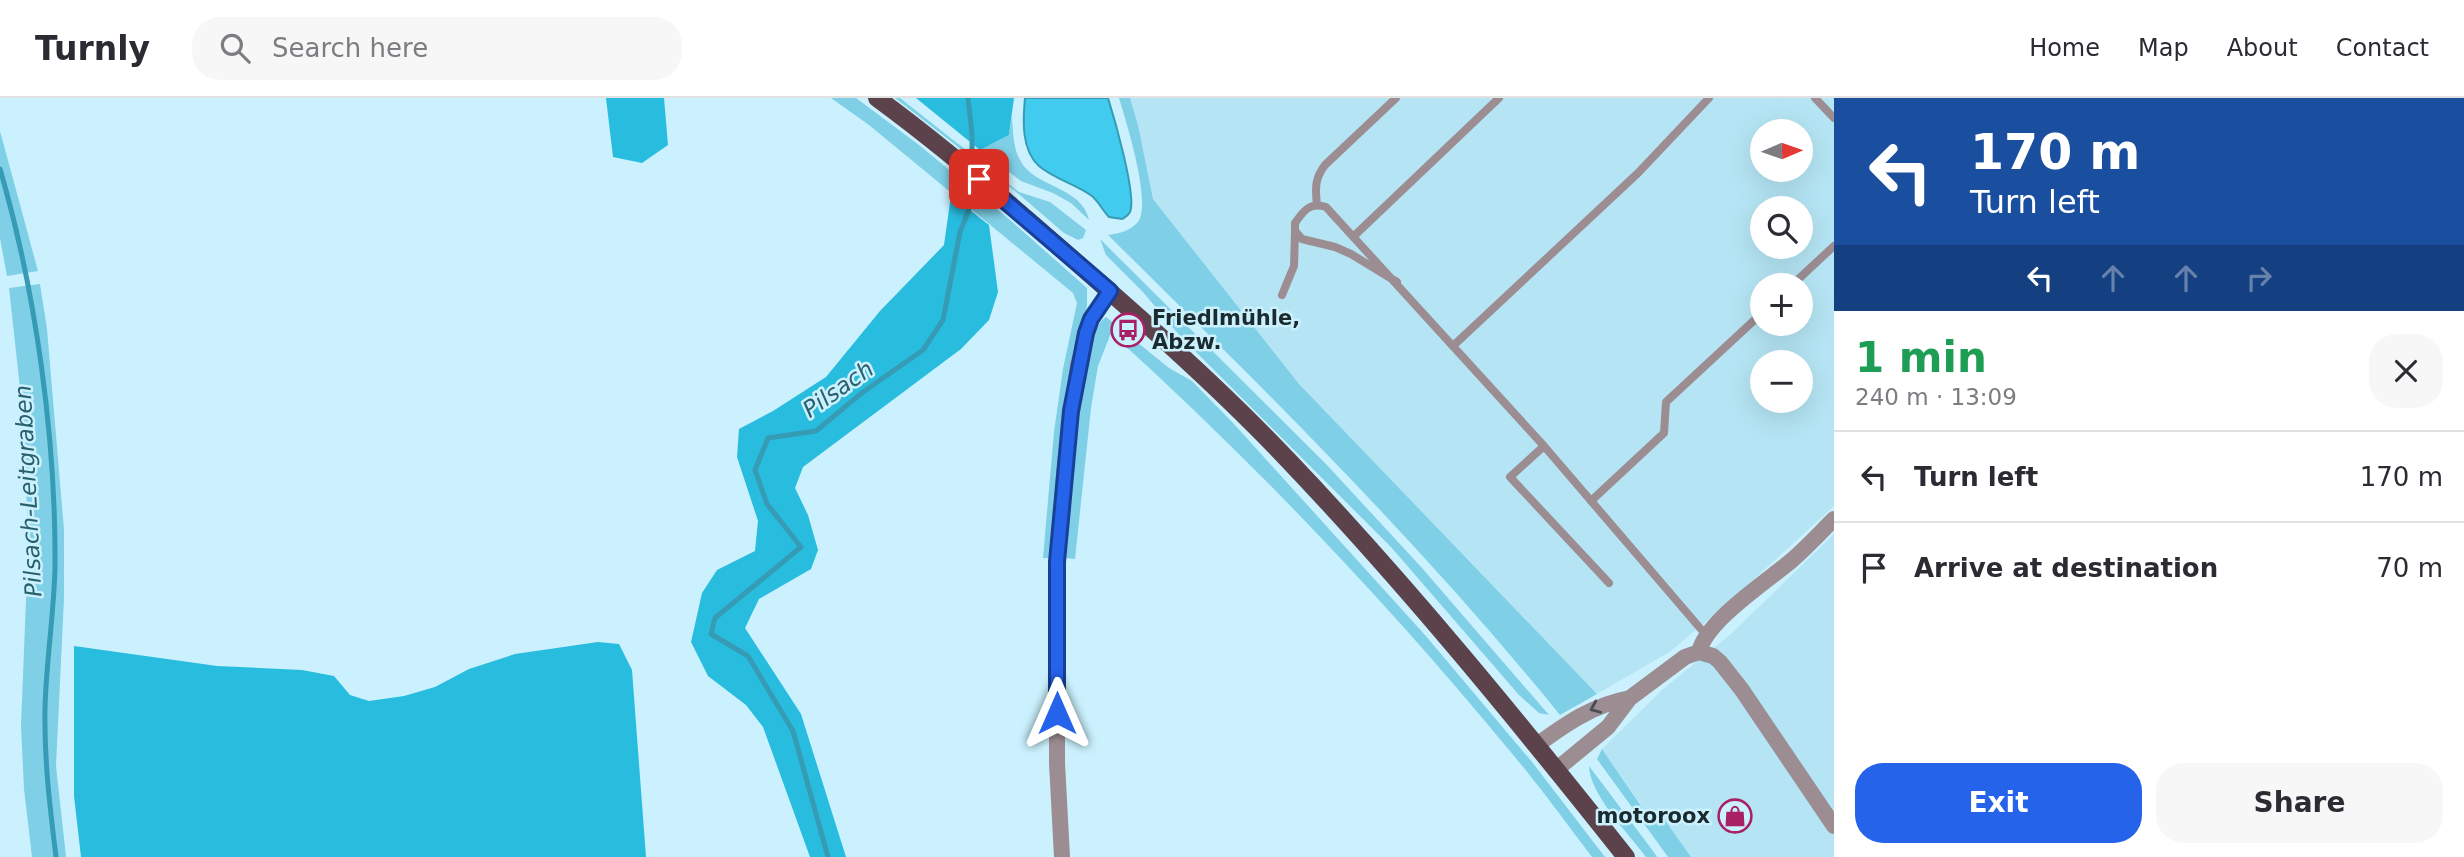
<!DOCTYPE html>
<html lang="en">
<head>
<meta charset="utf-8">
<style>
	body { margin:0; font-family:"DejaVu Sans",sans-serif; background:#f7f7f7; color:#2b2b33; height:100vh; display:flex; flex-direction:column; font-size:26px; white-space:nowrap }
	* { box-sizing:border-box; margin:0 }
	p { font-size:23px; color:#7c7c81 }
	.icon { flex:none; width:38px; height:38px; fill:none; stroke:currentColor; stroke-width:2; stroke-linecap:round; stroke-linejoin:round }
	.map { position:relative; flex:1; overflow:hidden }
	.details { display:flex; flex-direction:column; background:#fff; width:630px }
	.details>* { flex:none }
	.hud { background:#1a4fa0; color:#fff; overflow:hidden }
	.needle { width:46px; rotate:88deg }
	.buttons { position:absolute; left:1750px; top:21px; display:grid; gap:14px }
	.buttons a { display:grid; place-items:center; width:63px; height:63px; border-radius:50%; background:#fff; box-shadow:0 7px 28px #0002; font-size:35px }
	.pin { position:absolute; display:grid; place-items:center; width:60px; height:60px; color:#fff; margin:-30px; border-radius:14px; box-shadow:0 4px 10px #0006 }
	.me { position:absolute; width:77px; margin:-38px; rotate:0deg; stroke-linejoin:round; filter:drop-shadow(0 0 5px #0008) }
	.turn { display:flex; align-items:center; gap:24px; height:147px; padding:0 21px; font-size:32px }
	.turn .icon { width:91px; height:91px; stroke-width:2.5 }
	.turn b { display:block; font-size:49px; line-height:60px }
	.lanes { display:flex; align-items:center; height:66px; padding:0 21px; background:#0003; justify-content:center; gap:35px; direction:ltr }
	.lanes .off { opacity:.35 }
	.round { display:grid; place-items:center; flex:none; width:74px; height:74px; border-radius:28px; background:#f7f7f7 }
	.summary { display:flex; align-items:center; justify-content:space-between; height:119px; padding:0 21px }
	h1 { font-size:42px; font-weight:600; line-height:52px; color:#1e9e55 }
	.cta { display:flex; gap:14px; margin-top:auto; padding:14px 21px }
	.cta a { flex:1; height:80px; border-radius:28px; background:#2563eb; color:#fff; font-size:28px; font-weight:600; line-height:80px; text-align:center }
	.cta a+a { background:#f7f7f7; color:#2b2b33 }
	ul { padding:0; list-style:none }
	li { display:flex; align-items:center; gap:21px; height:91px; padding:0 21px; border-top:2px solid #e1e1e2 }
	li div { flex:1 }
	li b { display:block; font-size:26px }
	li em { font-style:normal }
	header { display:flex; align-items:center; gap:42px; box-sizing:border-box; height:98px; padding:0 35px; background:#fff; border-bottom:2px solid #e1e1e2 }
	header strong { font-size:33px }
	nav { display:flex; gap:38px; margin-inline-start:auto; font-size:24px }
	.search { width:490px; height:63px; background:#f7f7f7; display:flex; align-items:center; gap:18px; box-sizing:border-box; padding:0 24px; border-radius:28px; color:#7c7c81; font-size:26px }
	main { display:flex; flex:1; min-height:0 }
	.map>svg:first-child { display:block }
	.built { fill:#b5e5f4; fill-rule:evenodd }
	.green { fill:#7fcfe6 }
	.forest { fill:#28bcde }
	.water { fill:#41ccef; stroke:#369bb5; stroke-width:2 }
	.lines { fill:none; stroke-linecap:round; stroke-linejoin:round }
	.stream { stroke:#369bb5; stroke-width:5 }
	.service { stroke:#9c8d92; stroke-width:8 }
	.minor { stroke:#9c8d92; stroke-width:16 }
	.primary { stroke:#5c424b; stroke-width:18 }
	.oneway { stroke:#484d51 }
	.route-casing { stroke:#184099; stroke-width:18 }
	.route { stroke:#2563eb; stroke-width:12 }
	.labels { text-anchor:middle; stroke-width:5; stroke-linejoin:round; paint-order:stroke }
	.poi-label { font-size:21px; font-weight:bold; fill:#1b2a2e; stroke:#caf1fd; text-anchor:start }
	.water-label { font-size:23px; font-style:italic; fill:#29606e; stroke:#caf1fd }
</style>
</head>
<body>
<header>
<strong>Turnly</strong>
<div class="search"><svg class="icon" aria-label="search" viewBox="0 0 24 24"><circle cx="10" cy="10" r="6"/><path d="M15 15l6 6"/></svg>Search here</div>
<nav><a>Home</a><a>Map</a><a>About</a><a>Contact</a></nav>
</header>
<main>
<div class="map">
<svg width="1834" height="759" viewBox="0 0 1834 759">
	<rect width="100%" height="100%" fill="#caf1fd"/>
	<!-- built -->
	<path class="built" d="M 1130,0 L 1834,0 L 1834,408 L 1729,504 L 1671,553 L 1597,596 L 1299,286 L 1153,101 L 1138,27 ZM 1762,33 L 1801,33 L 1801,72 L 1762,72 ZM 1762,110 L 1801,110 L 1801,149 L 1762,149 ZM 1762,187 L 1801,187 L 1801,226 L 1762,226 ZM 1762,264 L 1801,264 L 1801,303 L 1762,303 Z
		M 1834,436 L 1834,759 L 1691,759 L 1662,718 L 1653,724 L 1602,651 L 1662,592 L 1732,535 Z"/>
	<!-- green -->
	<path class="green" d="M 831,0 L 856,0 L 919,47 L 1010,122 L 1087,190 L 1087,209 L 1071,263 L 1051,460 L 1043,460 L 1054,334 L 1063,271 L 1077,205 L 1073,195 L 869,27 Z
		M 895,0 L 900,0 L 1019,94 L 1050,104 L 1086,132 L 1083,140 L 1078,142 L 1064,135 L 1015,93 Z
		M 1119,0 L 1130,0 L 1138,27 L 1153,101 L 1299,286 L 1597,596 L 1560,617 C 1422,446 1265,292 1108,137 C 1120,135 1130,133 1138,124 C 1152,105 1126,23 1119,0 Z
		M 1012,19 C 1013,33 1013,50 1020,62 C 1034,90 1082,88 1089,122 L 1071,105 L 1053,95 L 1021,83 L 980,52 L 1009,37 Z
		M 0,33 L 38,173 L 7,178 L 0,140 Z
		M 1100,141 L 1326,366 L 1422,470 L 1549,617 L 1539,615 L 1519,597 L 1391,449 L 1180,238 L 1142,193 L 1106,157 Z
		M 40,186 L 47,231 L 64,432 L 64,500 L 56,668 L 66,759 L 32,759 L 24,691 L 21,628 L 28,451 L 26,382 L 19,281 L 9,190 Z
		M 1106,219 L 1169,270 L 1192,283 L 1233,325 L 1425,537 L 1532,664 L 1605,759 L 1592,759 C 1566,725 1541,690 1514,658 C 1390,507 1255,365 1111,235 L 1098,268 L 1091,310 L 1075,461 L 1065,460 C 1069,421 1077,235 1106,219 Z
		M 1602,651 L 1652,724 L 1662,718 L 1691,759 L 1668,759 L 1597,661 Z
		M 1589,668 L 1653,753 L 1657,759 L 1646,759 C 1629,736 1590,697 1589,668 Z"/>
	<!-- forest -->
	<path class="forest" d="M 606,0 L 664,0 L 668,47 L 642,65 L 613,59 Z
		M 916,0 L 1014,0 L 1009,37 L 980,52 Z
		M 951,97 L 989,127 L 998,194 L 989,222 L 961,251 L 803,369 L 795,390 L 808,417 L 818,452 L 811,471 L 759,501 L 745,530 L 801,616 L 846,759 L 810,759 L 763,629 L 746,607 L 708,578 L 691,544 L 702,495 L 717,472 L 755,453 L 758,423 L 737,359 L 739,331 L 773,313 L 826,279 L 880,213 L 944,147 Z
		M 598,544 L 619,546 L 632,572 L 646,759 L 81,759 L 74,698 L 74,548 L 217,568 L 302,572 L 334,578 L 350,597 L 369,603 L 404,598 L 435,589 L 469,571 L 515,556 Z"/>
	<!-- water -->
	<path class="water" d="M 1025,0 L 1108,0 C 1114,19 1137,98 1130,114 C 1128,118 1125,119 1122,121 L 1109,119 C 1103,113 1099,104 1092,98 C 1076,86 1054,81 1039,68 C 1021,52 1023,22 1025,0 Z"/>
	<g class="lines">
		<!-- stream -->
		<path class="stream" d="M 968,0 L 972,36 L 972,69
			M 0,71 C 36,194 56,341 55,469 C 54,516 46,564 45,611 C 44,661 50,710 56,759
			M 828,759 L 793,633 L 748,558 L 711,536 L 715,520 L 801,449 L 767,406 L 755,372 L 768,340 L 816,333 L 863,294 L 923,252 L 943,222 L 960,134 L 973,101 L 973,82"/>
		<!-- service -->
		<path class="service" d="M 1815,0 L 1834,20
			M 1317,107 C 1315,90 1315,80 1325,67 L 1396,0
			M 1354,138 L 1499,0
			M 1397,184 L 1351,156 L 1335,149 L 1302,141 L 1295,133 L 1295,125 C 1304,112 1310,104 1326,109 L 1544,348 L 1706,537
			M 1792,187 L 1834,148
			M 1282,197 L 1294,168 L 1295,133
			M 1454,247 L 1638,75 L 1709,0
			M 1544,348 L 1510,379 L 1609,485
			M 1591,403 L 1664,335 L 1666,304 L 1762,215"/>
		<!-- minor -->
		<path class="minor" d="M 1699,554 L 1713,558 L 1720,564 L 1742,592 L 1834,728
			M 1699,554 C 1706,523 1766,484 1791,463 C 1806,450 1820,435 1834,421
			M 1537,647 C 1567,625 1593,607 1630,600
			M 1557,671 L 1608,629 L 1630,600 L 1685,559 L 1699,554
			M 1062,759 L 1057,665 L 1057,464 L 1065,366 L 1078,267 L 1091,221 L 1110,193"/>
		<!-- primary -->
		<path class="primary" d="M 877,0 C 941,47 1001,98 1060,150 C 1138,218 1217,287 1288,362 C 1408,488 1518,623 1626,759"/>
	</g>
	<!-- one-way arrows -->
	<defs><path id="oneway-chevron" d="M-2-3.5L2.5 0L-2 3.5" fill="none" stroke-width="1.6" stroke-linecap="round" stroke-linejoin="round" transform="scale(1.75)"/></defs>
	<use class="oneway" href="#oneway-chevron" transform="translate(1595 610) rotate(157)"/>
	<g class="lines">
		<defs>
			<path id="route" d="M 979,81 L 1110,193 L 1091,221 L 1086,235 L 1071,313 L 1057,464 L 1057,615"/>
		</defs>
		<!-- route casing -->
		<use href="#route" class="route-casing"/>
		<!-- route -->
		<use href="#route" class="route"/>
	</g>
	<!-- icons -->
	<defs>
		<symbol id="bus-ring" viewBox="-11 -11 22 22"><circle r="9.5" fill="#caf1fd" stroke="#a92065" stroke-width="1.5"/><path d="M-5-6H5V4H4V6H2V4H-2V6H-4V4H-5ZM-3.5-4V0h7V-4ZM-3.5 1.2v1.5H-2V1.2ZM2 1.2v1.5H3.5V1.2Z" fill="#a92065"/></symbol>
		<symbol id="shop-ring" viewBox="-11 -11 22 22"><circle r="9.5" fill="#caf1fd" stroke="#a92065" stroke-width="1.5"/><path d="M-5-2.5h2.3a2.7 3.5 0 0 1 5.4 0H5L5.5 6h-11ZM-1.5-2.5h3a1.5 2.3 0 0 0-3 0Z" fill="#a92065"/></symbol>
	</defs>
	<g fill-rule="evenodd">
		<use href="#bus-ring" x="1109" y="213" width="38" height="38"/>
		<use href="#shop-ring" x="1716" y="699" width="38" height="38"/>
	</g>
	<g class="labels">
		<!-- poi labels -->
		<g class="poi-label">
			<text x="1152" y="227">Friedlmühle,<tspan x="1152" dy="24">Abzw.</tspan></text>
			<text x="1710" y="725" text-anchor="end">motoroox</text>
		</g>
		<!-- water labels -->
		<g class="water-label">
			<text transform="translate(838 291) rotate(-35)" y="8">Pilsach</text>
			<text transform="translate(28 393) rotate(-93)" y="8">Pilsach-Leitgraben</text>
		</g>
	</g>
</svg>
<div class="buttons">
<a><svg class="needle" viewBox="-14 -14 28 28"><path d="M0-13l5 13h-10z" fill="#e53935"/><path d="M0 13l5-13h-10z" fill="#7c7c81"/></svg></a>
<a><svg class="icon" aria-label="search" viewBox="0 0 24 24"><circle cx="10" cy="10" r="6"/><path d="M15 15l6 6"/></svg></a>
<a>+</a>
<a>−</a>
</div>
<div class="pin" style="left:979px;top:81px;background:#d93025"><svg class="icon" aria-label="arrive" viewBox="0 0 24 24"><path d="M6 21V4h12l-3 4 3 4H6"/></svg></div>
<svg class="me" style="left:1057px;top:615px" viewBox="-20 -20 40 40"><path d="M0-17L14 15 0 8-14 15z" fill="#2563eb" stroke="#fff" stroke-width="4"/></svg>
</div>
<section class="details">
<div class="hud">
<div class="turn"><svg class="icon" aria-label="left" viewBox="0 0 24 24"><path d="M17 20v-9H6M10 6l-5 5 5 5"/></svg><div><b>170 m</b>Turn left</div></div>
<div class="lanes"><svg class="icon" aria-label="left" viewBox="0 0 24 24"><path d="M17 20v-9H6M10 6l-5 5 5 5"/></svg><svg class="icon off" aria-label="ahead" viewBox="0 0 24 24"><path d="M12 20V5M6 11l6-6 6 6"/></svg><svg class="icon off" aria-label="ahead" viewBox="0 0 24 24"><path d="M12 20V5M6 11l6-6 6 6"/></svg><svg class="icon off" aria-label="right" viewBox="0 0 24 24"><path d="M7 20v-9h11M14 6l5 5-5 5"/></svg></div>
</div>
<div class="summary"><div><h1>1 min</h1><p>240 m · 13:09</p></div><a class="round"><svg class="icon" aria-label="close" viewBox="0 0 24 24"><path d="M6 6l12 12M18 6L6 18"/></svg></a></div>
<ul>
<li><svg class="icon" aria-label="left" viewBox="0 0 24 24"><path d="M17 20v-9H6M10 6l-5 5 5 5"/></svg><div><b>Turn left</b></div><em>170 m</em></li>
<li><svg class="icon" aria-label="arrive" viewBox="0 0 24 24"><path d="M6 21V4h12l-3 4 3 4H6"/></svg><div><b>Arrive at destination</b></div><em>70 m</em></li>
</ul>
<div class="cta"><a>Exit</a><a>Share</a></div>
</section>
</main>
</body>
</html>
